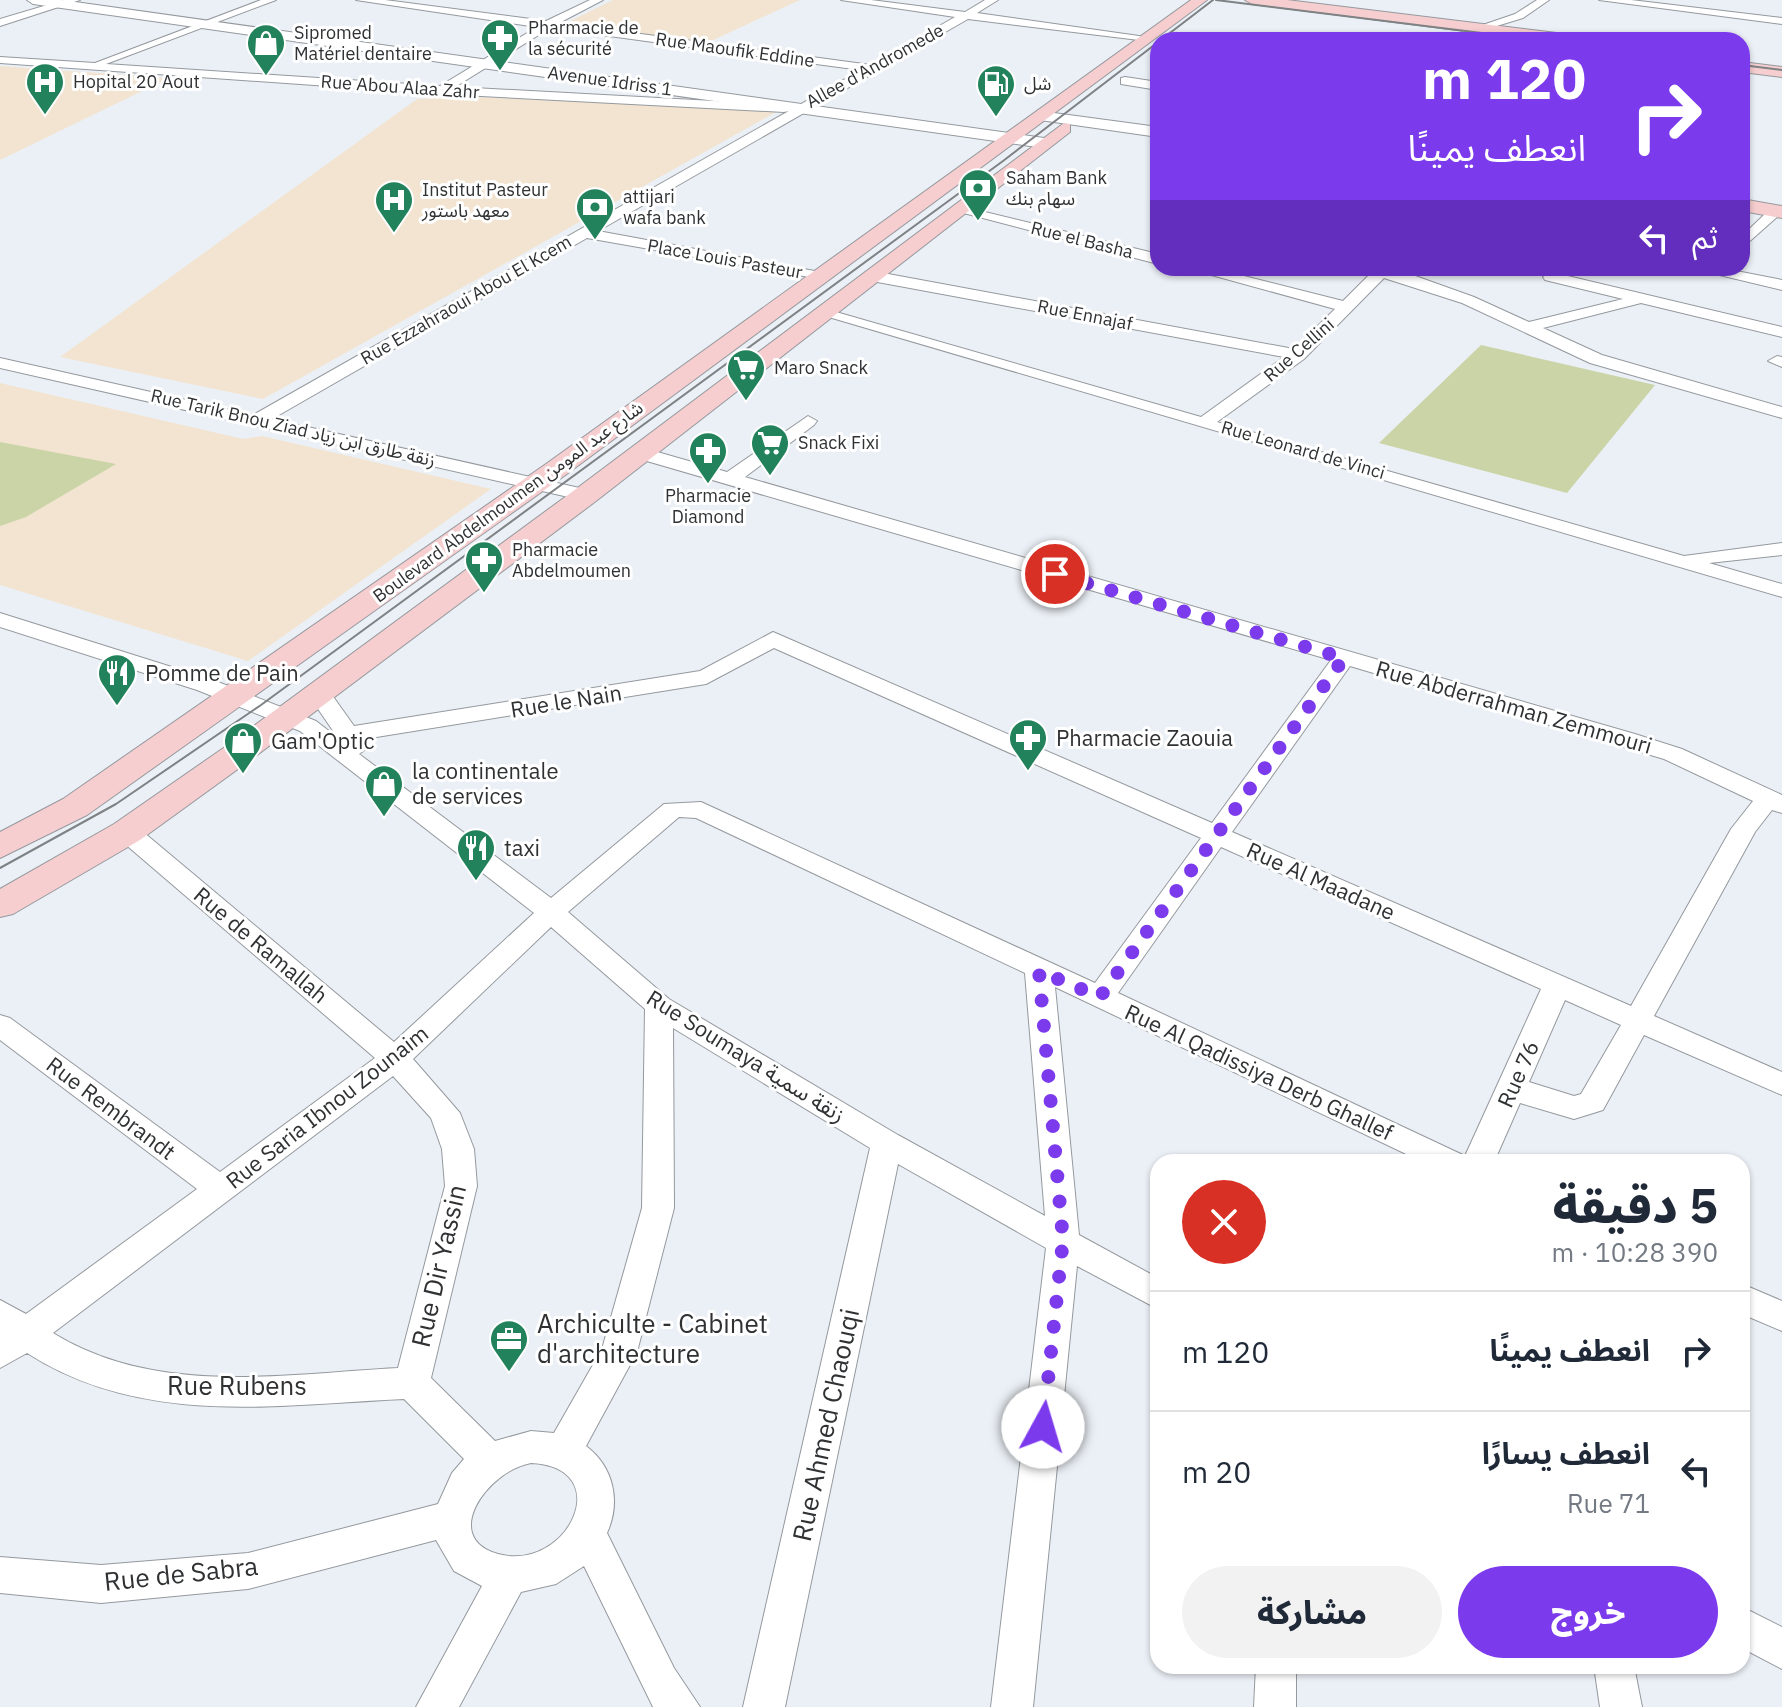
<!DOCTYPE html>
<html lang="ar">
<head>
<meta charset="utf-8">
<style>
	body { margin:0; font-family:"IBM Plex Sans","Noto Sans Arabic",sans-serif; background:#f2f2f3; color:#1f2937; direction:rtl; height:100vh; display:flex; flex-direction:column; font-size:30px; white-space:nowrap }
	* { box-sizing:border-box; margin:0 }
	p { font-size:26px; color:#747a83 }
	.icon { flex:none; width:44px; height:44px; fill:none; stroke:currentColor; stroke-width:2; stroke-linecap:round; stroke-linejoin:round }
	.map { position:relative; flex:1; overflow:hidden; direction:ltr }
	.side { position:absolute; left:1150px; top:1154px; width:600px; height:520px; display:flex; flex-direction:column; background:#fff; border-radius:24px; box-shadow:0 2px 6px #0004; direction:rtl }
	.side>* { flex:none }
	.top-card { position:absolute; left:1150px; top:32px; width:600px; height:244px; border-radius:24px; box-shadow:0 2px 6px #0004; direction:rtl; background:#7c3aed; color:#fff; overflow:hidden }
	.pin { position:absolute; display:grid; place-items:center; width:68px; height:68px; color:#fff; margin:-34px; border:4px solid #fff; border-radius:50%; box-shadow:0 2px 8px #0007 }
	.me { position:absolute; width:88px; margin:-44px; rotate:6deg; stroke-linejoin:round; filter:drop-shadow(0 0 6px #0008) }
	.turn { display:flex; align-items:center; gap:28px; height:168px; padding:0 32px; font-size:36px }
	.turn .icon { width:104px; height:104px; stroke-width:2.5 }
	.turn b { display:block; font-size:56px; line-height:68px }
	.then { display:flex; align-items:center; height:76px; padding:0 32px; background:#0003; gap:16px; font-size:30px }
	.round { display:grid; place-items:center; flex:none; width:84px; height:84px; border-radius:42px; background:#f2f2f3 }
	.headline { display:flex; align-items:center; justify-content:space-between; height:136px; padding:0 32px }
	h1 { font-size:48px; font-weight:800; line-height:60px }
	.primary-button { display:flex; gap:16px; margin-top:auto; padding:16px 32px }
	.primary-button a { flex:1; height:92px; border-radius:48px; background:#7c3aed; color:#fff; font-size:32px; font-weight:800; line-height:92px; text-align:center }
	.primary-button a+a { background:#f2f2f3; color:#1f2937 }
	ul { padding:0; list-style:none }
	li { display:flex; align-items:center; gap:24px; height:120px; padding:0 32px; border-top:2px solid #e0e1e3 }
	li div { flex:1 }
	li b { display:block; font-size:30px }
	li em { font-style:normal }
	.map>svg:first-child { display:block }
	.medical { fill:#f2e4d0 }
	.green { fill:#cad4a6 }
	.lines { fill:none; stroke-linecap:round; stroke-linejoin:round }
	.minor-casing { stroke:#94999e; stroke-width:2 }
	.tertiary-casing { stroke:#94999e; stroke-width:2 }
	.secondary-casing { stroke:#94999e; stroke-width:2 }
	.minor { fill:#fff; fill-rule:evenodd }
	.tertiary { fill:#fff; fill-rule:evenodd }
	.secondary { fill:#f7cecf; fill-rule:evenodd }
	.tram { stroke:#7e8285; stroke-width:2 }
	.route { stroke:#7c3aed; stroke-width:14; stroke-dasharray:0 25.2 }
	.labels { text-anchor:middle; stroke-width:6; stroke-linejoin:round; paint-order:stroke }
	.far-poi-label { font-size:18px; fill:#2f3133; stroke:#fff; text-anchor:start }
	.far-street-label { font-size:18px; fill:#2f3133; stroke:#fff }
	.poi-label { font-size:22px; fill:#2f3133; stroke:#fff; text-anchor:start }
	.street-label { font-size:22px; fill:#2f3133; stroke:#fff }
	.near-street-label { font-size:26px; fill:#2f3133; stroke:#fff }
	.near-poi-label { font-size:26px; fill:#2f3133; stroke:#fff; text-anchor:start }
</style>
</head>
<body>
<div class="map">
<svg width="1782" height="1707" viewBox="0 0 1782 1707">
	<rect width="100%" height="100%" fill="#ebf0f6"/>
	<!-- medical -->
	<path class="medical" d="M 613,0 L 800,0 L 709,42 L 564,24 Z
		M 0,66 L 169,78 L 0,160 Z
		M 478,97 L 778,111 L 263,399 L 60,357 L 417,99 Z
		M 0,383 L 243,439 L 262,436 L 491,489 L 248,661 L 0,585 Z"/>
	<!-- green -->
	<path class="green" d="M 1481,345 L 1655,385 L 1567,493 L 1379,443 Z
		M 0,442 L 116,464 L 26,517 L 0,526 Z"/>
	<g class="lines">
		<defs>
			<path id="minor" d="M 64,0 L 80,0 L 0,26 L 0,19 Z
				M 261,0 L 276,0 L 106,64 L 440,86 L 537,27 L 356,0 L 385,0 L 546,21 L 590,0 L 603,0 L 559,23 L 871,65 L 955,17 L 841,0 L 871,0 L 965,12 L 985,0 L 998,0 L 977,13 L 1153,38 L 1147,41 L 968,19 L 598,231 L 820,272 L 828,277 L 826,280 L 587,238 L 272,419 L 593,491 L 596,495 L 593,499 L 586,501 L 0,368 L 0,358 L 253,415 L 861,70 L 550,28 L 455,87 L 788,105 L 788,111 L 784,112 L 442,94 L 0,63 L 0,57 L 95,63 Z
				M 1537,0 L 1549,0 L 1523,18 L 1477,32 L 1471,29 L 1515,14 Z
				M 1599,0 L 1631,0 L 1782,18 L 1782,24 Z
				M 1464,31 L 1470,34 L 1463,40 L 1450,40 Z
				M 1125,77 L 1158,82 L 1158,90 L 1121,84 L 1121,78 Z
				M 956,205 L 1158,254 L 1158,264 L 956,211 Z
				M 1765,214 L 1777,217 L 1742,248 L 1742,236 Z
				M 1186,268 L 1212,268 L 1343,301 L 1376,268 L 1393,268 L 1474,297 L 1529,322 L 1623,299 L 1545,280 L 1543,277 L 1551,272 L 1782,327 L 1782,337 L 1641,303 L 1543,328 L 1602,355 L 1782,407 L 1782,418 L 1590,363 L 1462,303 L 1384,278 L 1304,359 L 1217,422 L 1684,556 L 1782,543 L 1782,555 L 1709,563 L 1782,584 L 1782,597 L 815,313 L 829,310 L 1201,417 L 1284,357 L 872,281 L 864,276 L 872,271 L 1294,349 L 1335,309 Z
				M 1690,268 L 1721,268 L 1782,280 L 1782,290 Z
				M 1777,356 L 1782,357 L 1782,367 L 1768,361 Z
				M 808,416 L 817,421 L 814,425 L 745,477 L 1635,734 L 1682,749 L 1782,795 L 1782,813 L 1772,810 L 1755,832 L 1654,1016 L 1782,1072 L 1782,1095 L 1644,1035 L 1603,1110 L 1574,1119 L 1520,1103 L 1494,1162 L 1423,1162 L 1055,987 L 1079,1235 L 1158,1278 L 1158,1309 L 1077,1266 L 1033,1707 L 991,1707 L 1046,1248 L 898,1164 L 785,1707 L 743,1707 L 870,1148 L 673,1028 L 674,1208 L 637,1352 L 586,1446 C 614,1467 621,1502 607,1533 L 674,1668 L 700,1707 L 653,1707 L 584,1566 L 556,1584 L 521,1592 L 459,1707 L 416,1707 L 482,1586 L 454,1571 L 436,1540 L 248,1589 L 101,1603 L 0,1593 L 0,1557 L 101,1565 L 248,1553 L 438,1504 L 452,1473 L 464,1459 L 404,1399 C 275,1405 142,1427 27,1353 L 0,1368 L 0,1300 L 26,1314 L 197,1189 L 0,1040 L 0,1015 L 10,1018 L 220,1172 L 375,1058 L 118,838 L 114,832 L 118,826 L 136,826 L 394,1042 L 534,913 L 300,731 L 197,690 L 0,627 L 0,613 L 213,680 L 316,721 L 338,738 L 307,693 L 311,688 L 327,688 L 354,726 L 700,671 L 773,632 L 1212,823 L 1331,660 L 633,457 L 631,453 L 640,447 L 727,472 ZM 774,648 L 1201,838 L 1095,983 L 701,802 L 664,804 L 551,898 L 359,754 L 369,747 L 364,739 L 706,684 ZM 1350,666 L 1664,759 L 1753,801 L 1731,829 L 1631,1006 L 1232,832 ZM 679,817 L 696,818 L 1025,973 L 1045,1216 L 898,1135 L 669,999 L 568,912 ZM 1221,847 L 1541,989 L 1465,1156 L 1118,993 ZM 551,927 L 645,1009 L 642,1208 L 602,1349 L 554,1433 L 531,1431 L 495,1441 L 431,1378 L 477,1186 L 474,1149 L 460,1113 L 413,1059 ZM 1565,1000 L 1621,1025 L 1581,1094 L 1574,1096 L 1529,1082 ZM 393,1076 L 431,1118 L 442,1149 L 445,1186 L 398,1368 C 283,1374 157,1397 53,1333 ZM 531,1463 C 618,1467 568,1573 498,1554 C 440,1538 487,1471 531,1463 Z
				M 1742,1284 L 1782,1301 L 1782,1331 L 1742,1314 Z
				M 1742,1607 L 1782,1627 L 1782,1669 L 1742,1648 Z
				M 1256,1666 L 1296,1666 L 1296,1707 L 1254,1707 Z
				M 1594,1666 L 1634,1666 L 1642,1707 L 1600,1707 Z"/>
			<path id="tertiary" d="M 27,0 L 61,0 L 1044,138 L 1052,143 L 1044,148 L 33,4 Z
				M 1039,111 L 1158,127 L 1158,137 L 1033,119 L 1031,116 Z"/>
			<path id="secondary" d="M 1191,0 L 1207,0 L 564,476 L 87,815 L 0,858 L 0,832 L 63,799 L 546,464 Z
				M 1245,0 L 1287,0 L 1573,35 L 1581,40 L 1536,40 L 1252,4 Z
				M 1742,62 L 1782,67 L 1782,77 L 1742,72 Z
				M 1064,123 L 1070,124 L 1070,132 L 596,501 L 249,761 L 140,840 L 13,914 L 0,917 L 0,889 L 114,824 L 225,747 L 576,489 Z
				M 1742,199 L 1782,206 L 1782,218 L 1742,211 Z"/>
		</defs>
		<!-- minor casing -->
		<use href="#minor" class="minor-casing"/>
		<!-- tertiary casing -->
		<use href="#tertiary" class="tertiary-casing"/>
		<!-- secondary casing -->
		<use href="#secondary" class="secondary-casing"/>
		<!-- minor -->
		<use href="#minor" class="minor"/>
		<!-- tertiary -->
		<use href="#tertiary" class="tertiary"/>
		<!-- secondary -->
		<use href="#secondary" class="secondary"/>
		<!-- tram -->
		<path class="tram" d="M 1216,0 L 1538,40
			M 1742,65 L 1782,70
			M 0,868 L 116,804 L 261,705 L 1003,161 L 1213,0"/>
	</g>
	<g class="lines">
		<!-- route -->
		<path class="route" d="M 1043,1427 L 1063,1240 L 1039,971 L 1100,997 L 1344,658 L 1055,574"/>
	</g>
	<!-- icons -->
	<defs>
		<symbol id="pharmacy-pin" viewBox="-11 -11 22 30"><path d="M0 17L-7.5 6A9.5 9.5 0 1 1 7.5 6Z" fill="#22825b" stroke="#fff"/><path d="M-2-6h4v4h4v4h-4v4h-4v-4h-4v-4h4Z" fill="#fff"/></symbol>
		<symbol id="shop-pin" viewBox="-11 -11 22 30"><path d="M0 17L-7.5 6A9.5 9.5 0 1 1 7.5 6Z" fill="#22825b" stroke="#fff"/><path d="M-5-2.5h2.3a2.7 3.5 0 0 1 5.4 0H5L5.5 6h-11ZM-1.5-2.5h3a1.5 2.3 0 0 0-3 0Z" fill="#fff"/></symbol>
		<symbol id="hospital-pin" viewBox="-11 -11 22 30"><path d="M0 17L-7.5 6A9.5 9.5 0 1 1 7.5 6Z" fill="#22825b" stroke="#fff"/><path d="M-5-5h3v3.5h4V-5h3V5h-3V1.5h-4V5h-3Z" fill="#fff"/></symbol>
		<symbol id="fuel-pin" viewBox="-11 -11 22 30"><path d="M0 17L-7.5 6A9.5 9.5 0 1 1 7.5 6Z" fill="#22825b" stroke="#fff"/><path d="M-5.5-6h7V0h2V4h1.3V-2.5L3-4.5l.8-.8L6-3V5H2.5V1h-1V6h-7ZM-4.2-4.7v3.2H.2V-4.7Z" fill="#fff"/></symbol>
		<symbol id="bank-pin" viewBox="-11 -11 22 30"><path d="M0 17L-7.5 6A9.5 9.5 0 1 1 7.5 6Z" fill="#22825b" stroke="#fff"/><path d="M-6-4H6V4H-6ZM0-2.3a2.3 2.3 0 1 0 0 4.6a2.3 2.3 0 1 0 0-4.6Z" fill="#fff"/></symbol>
		<symbol id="supermarket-pin" viewBox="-11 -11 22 30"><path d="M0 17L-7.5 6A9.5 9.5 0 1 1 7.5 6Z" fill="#22825b" stroke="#fff"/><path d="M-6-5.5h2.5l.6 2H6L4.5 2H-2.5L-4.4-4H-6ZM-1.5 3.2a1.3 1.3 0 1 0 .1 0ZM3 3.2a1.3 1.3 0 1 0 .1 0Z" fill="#fff"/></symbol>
		<symbol id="restaurant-pin" viewBox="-11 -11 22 30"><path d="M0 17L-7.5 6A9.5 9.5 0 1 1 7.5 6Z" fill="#22825b" stroke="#fff"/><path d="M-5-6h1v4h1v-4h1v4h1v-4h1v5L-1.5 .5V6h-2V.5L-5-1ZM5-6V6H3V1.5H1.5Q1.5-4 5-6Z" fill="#fff"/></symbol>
		<symbol id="office-pin" viewBox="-11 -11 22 30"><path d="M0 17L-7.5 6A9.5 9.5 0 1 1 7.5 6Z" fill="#22825b" stroke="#fff"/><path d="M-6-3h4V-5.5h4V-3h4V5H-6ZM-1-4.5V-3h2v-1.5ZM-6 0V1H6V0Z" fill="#fff"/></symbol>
	</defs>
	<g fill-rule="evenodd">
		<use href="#pharmacy-pin" x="478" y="16" width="44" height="60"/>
		<use href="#shop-pin" x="244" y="21" width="44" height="60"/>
		<use href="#hospital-pin" x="23" y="60" width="44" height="60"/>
		<use href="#fuel-pin" x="974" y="62" width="44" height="60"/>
		<use href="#bank-pin" x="956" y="166" width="44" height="60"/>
		<use href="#hospital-pin" x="372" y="178" width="44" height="60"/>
		<use href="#bank-pin" x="573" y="185" width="44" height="60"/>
		<use href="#supermarket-pin" x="724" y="346" width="44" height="60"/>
		<use href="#supermarket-pin" x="748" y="421" width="44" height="60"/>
		<use href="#pharmacy-pin" x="686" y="429" width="44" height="60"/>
		<use href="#pharmacy-pin" x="462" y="538" width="44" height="60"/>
		<use href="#restaurant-pin" x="95" y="651" width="44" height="60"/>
		<use href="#pharmacy-pin" x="1006" y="716" width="44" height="60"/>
		<use href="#shop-pin" x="221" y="719" width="44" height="60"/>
		<use href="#shop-pin" x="362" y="762" width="44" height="60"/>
		<use href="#restaurant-pin" x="454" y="826" width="44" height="60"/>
		<use href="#office-pin" x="487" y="1317" width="44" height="60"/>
	</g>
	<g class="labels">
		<!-- far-poi labels -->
		<g class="far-poi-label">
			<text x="528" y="34">Pharmacie de<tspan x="528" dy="21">la sécurité</tspan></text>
			<text x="294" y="39">Sipromed<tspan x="294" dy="21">Matériel dentaire</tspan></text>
			<text x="73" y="88">Hopital 20 Aout</text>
			<text x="1024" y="90">شل</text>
			<text x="1006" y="184">Saham Bank<tspan x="1006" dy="21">سهام بنك</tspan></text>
			<text x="422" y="196">Institut Pasteur<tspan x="422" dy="21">معهد باستور</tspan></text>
			<text x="623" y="203">attijari<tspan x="623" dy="21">wafa bank</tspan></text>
			<text x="774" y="374">Maro Snack</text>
			<text x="798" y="449">Snack Fixi</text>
			<text x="708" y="502" text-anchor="middle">Pharmacie<tspan x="708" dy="21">Diamond</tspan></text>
			<text x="512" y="556">Pharmacie<tspan x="512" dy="21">Abdelmoumen</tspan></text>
		</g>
		<!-- far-street labels -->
		<g class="far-street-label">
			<text transform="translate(735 50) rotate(8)" y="6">Rue Maoufik Eddine</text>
			<text transform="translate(875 66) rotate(-29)" y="6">Allee d'Andromede</text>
			<text transform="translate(610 81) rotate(8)" y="6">Avenue Idriss 1</text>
			<text transform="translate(400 87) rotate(4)" y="6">Rue Abou Alaa Zahr</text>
			<text transform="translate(1082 240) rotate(14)" y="6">Rue el Basha</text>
			<text transform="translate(725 259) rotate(10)" y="6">Place Louis Pasteur</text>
			<text transform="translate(466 300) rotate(-30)" y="6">Rue Ezzahraoui Abou El Kcem</text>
			<text transform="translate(1085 315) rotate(11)" y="6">Rue Ennajaf</text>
			<text transform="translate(1299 350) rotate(-41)" y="6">Rue Cellini</text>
			<text transform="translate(293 428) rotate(13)" y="6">Rue Tarik Bnou Ziad زنقة طارق ابن زياد</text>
			<text transform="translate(1303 450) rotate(16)" y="6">Rue Leonard de Vinci</text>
			<text transform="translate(508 502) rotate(-36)" y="6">Boulevard Abdelmoumen شارع عبد المومن</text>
		</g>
		<!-- poi labels -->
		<g class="poi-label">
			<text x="145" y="681">Pomme de Pain</text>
			<text x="1056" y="746">Pharmacie Zaouia</text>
			<text x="271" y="749">Gam'Optic</text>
			<text x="412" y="779">la continentale<tspan x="412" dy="25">de services</tspan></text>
			<text x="504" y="856">taxi</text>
		</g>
		<!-- street labels -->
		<g class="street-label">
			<text transform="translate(566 701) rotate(-9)" y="8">Rue le Nain</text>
			<text transform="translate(1514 707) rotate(16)" y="8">Rue Abderrahman Zemmouri</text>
			<text transform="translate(1321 881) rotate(24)" y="8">Rue Al Maadane</text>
			<text transform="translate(261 945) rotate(40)" y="8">Rue de Ramallah</text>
			<text transform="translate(746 1056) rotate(32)" y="8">Rue Soumaya زنقة سمية</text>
			<text transform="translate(1259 1072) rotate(25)" y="8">Rue Al Qadissiya Derb Ghallef</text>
			<text transform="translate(1518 1074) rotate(-66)" y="8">Rue 76</text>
			<text transform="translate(327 1107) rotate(-38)" y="8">Rue Saria Ibnou Zounaim</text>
			<text transform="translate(111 1108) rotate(37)" y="8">Rue Rembrandt</text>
		</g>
		<!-- near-street labels -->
		<g class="near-street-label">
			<text transform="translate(439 1266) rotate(-77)" y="9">Rue Dir Yassin</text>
			<text x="237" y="1395">Rue Rubens</text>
			<text transform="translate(826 1425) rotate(-78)" y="9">Rue Ahmed Chaouqi</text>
			<text transform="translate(181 1574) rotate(-6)" y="9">Rue de Sabra</text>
		</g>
		<!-- near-poi labels -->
		<g class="near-poi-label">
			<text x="537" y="1333">Archiculte - Cabinet<tspan x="537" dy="30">d'architecture</tspan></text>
		</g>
	</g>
</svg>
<div class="pin" style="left:1055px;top:574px;background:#d93025"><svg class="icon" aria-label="arrive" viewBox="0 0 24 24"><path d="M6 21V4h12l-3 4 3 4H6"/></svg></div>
<svg class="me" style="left:1043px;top:1427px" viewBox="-20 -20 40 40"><circle r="19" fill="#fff"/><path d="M0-13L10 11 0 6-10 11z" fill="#7c3aed"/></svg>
<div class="top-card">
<div class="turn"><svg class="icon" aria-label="right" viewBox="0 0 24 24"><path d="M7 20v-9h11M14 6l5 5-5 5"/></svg><div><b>120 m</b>انعطف يمينًا</div></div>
<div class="then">ثم<svg class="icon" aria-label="left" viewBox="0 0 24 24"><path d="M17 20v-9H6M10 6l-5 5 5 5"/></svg></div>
</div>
<section class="side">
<div class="headline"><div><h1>5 دقيقة</h1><p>390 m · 10:28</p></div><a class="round" style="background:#d93025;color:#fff"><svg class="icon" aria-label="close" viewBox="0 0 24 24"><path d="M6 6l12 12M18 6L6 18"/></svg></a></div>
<ul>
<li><svg class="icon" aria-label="right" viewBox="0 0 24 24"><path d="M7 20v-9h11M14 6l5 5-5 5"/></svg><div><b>انعطف يمينًا</b></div><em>120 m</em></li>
<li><svg class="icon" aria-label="left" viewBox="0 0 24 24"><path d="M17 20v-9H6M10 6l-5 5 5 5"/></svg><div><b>انعطف يسارًا</b><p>Rue 71</p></div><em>20 m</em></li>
</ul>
<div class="primary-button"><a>خروج</a><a>مشاركة</a></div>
</section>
</div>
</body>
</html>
